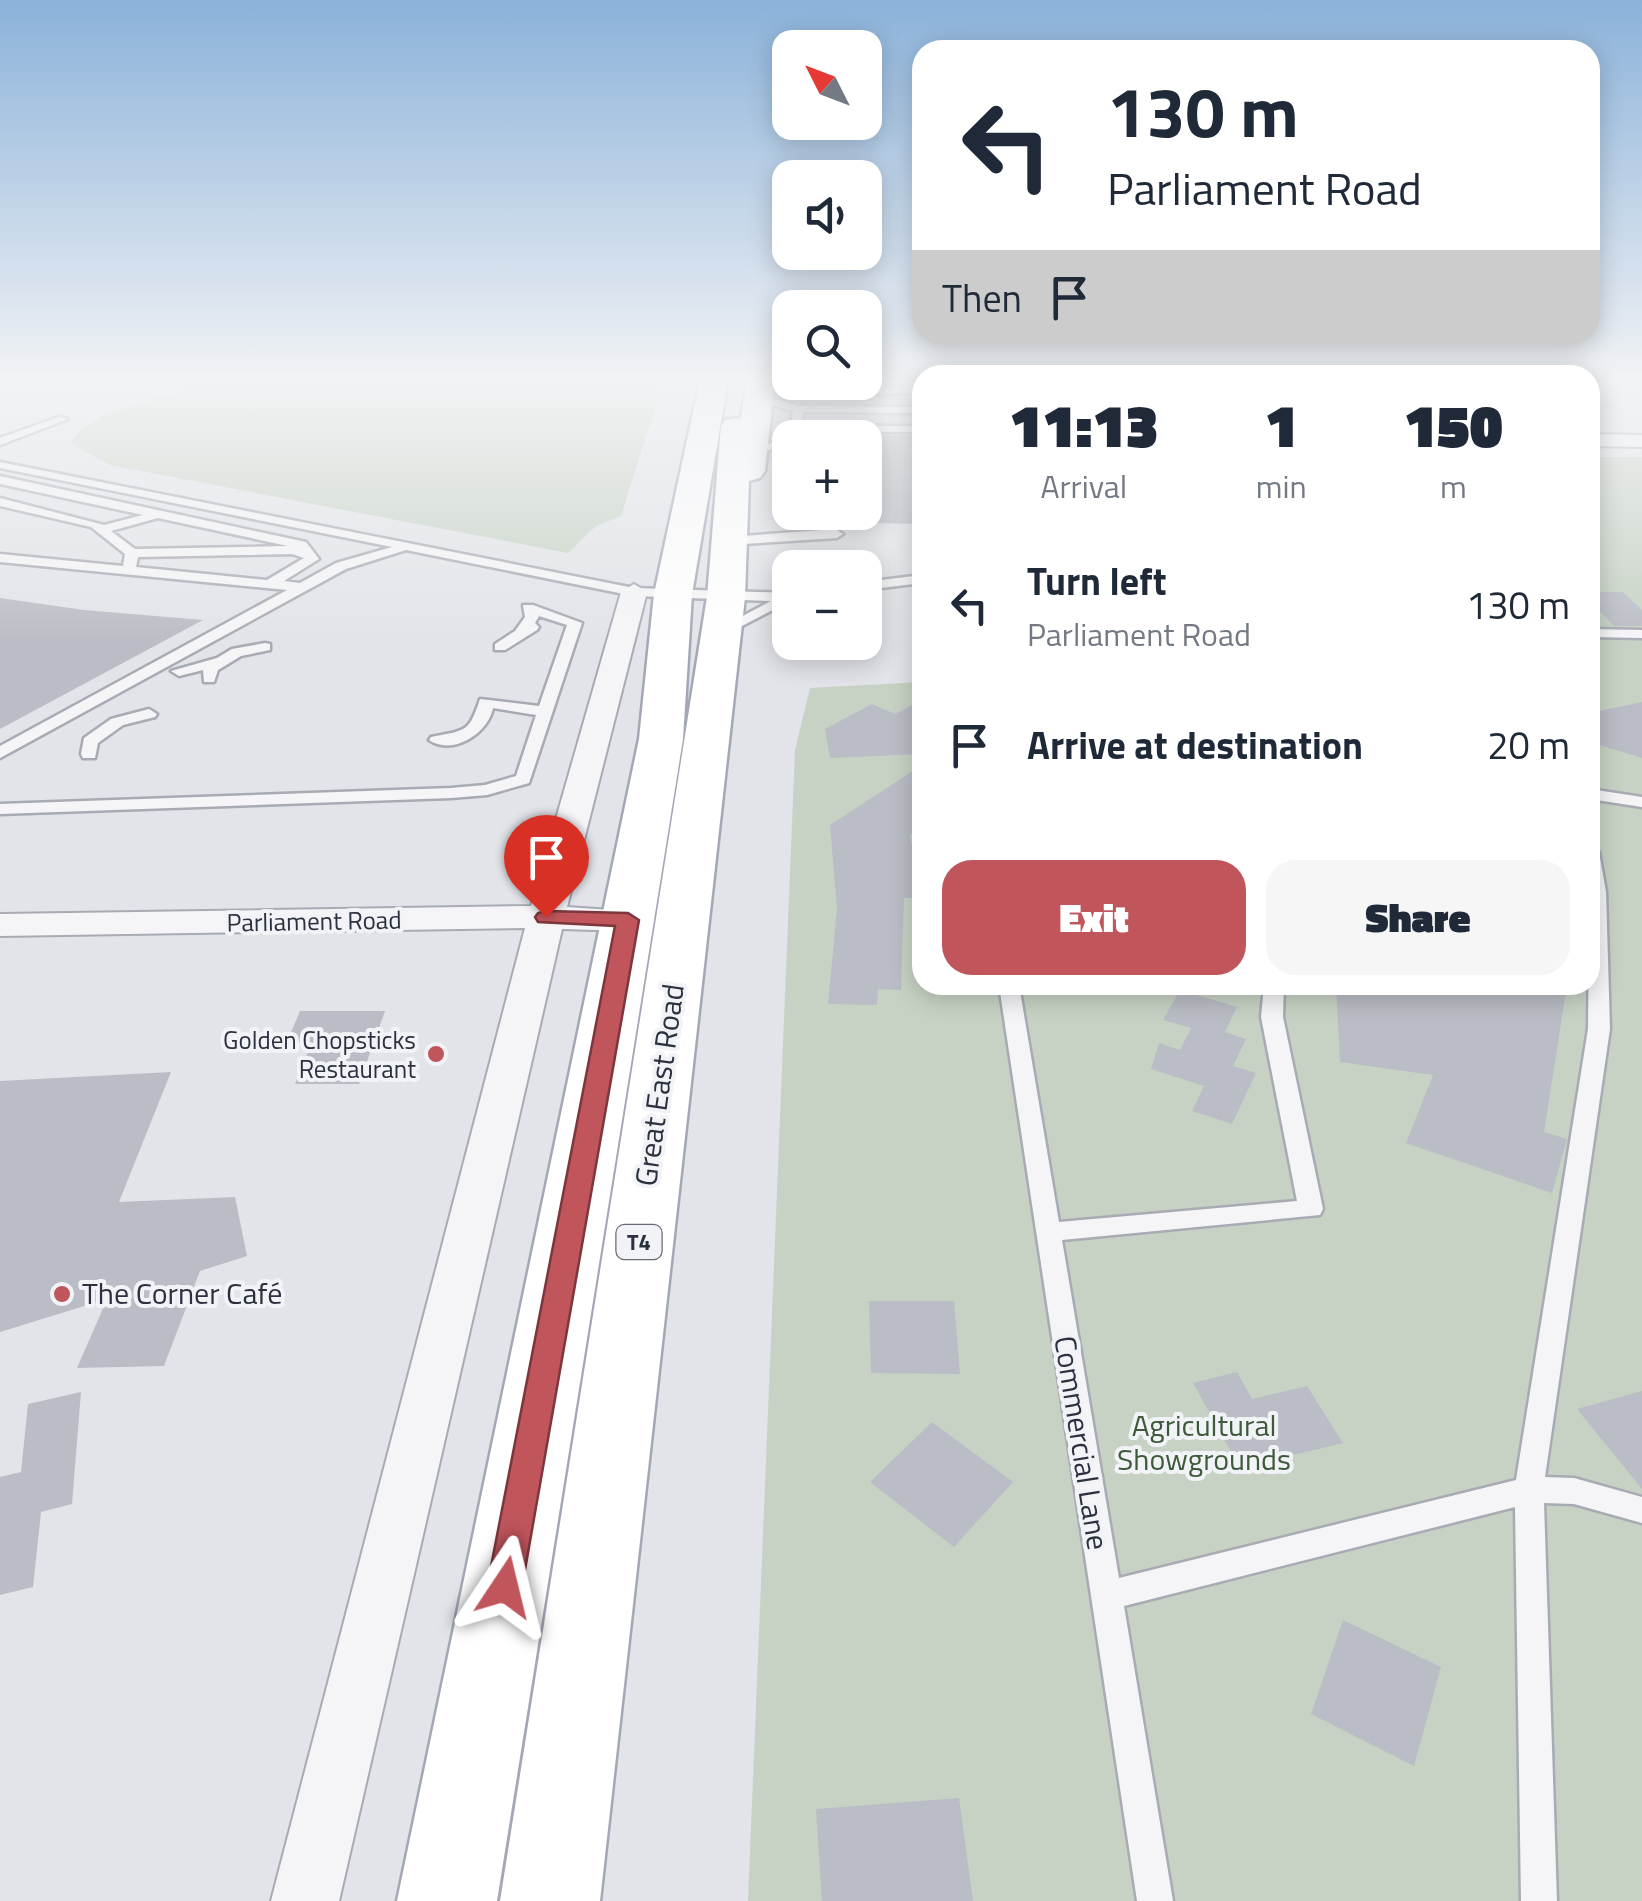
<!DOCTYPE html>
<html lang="en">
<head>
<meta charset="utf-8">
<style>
	body { margin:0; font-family:"Titillium Web",sans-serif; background:#f6f6f7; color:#1f2937; height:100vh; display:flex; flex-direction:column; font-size:38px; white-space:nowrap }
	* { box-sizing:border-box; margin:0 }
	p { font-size:32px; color:#747a83 }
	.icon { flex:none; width:55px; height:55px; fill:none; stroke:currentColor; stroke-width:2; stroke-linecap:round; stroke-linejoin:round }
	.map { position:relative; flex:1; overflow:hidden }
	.details { position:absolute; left:912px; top:365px; width:688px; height:630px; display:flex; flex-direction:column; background:#fff; border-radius:30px; box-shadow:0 5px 25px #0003 }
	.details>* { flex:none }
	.hud { position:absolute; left:912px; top:40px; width:688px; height:305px; border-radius:30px; box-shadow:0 5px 25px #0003; background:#fff; color:#1f2937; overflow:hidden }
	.needle { width:65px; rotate:312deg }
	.tools { position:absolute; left:772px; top:30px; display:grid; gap:20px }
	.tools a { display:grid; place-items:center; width:110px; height:110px; border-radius:20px; background:#fff; box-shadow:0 5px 25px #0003; font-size:50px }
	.pin { position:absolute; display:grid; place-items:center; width:85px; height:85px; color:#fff; margin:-102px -42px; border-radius:50% 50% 50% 0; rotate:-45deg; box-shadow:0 0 10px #0007 }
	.pin .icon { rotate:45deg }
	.me { position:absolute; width:110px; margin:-55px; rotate:10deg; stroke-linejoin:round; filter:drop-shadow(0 0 8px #0008) }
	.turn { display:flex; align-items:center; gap:35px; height:210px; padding:0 30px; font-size:45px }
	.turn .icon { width:130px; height:130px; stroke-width:2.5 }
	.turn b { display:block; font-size:70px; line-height:85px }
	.then { display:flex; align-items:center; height:95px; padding:0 30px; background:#0003; gap:20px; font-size:38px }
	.eta { display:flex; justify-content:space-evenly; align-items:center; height:170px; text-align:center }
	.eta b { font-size:60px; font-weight:800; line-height:70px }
	.primary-button { display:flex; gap:20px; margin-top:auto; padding:20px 30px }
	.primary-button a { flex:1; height:115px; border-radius:30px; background:#c0555c; color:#fff; font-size:40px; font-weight:800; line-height:115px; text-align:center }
	.primary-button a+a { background:#f6f6f7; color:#1f2937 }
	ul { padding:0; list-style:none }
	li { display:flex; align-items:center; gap:30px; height:140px; padding:0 30px }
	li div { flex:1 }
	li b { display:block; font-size:38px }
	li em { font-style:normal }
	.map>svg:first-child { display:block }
	.built { fill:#d1d3db }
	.green { fill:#c7d2c4 }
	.building { fill:#babdc5 }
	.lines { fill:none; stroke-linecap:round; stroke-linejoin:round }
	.service-casing { stroke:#a8abb3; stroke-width:5 }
	.minor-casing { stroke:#a8abb3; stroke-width:4 }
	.primary-casing { stroke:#a3a8b4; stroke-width:5 }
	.service { fill:#f5f5f8; fill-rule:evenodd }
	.minor { fill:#f5f5f8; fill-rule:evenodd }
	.primary { fill:#fff; fill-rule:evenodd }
	.route { fill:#c0555c; stroke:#7d373c; stroke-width:2.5 }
	.poi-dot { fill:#c0555c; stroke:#f2f3f7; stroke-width:4 }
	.labels { text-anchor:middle; stroke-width:8; stroke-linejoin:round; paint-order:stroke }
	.shield { fill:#f2f3f7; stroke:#676b76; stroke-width:2.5 }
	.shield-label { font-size:22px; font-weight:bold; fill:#2c313f }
	.street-label { font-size:25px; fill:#2c313f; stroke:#f2f3f7 }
	.poi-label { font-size:25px; fill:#2c313f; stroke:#f2f3f7; text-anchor:end }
	.near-street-label { font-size:30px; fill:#2c313f; stroke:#f2f3f7 }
	.near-poi-label { font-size:30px; fill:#2c313f; stroke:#f2f3f7; text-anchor:start }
	.near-park-label { font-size:30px; fill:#3e5a3b; stroke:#f2f3f7 }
</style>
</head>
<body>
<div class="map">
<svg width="1642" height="1901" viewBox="0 0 1642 1901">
	<rect width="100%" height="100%" fill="#e2e4e9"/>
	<!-- built -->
	<path class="built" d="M 778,380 L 922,380 L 922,459 L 865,460 L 865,438 L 790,438 L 790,460 L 767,460 Z"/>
	<!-- green -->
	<path class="green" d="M 166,380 L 664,380 L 621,516 L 596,526 L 568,553 L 110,465 L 73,445 L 72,440 C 97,406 155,404 192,385 Z
		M 1590,457 L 1642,457 L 1642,1901 L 748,1901 L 795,750 L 810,688 L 922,682 L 922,985 L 1590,985 Z"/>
	<!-- building -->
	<path class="building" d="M 865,436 L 917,436 L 918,464 L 922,464 L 922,524 L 872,523 L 872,513 L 865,513 Z
		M 1590,592 L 1623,592 L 1642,610 L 1642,626 L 1614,626 L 1590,601 Z
		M 0,598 L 84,610 L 203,620 L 0,729 Z
		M 922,700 L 922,754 L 830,758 L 825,729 L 872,704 L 895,714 Z
		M 1642,702 L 1642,758 L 1590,742 L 1590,713 Z
		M 922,765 L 922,826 L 910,835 L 921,898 L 904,898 L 901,990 L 878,989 L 877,1005 L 828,1004 L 837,909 L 830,825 Z
		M 1336,985 L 1567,985 L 1544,1132 L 1567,1139 L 1552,1193 L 1406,1143 L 1433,1075 L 1340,1062 Z
		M 1180,990 L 1237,1007 L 1225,1032 L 1246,1039 L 1233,1066 L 1256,1073 L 1232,1124 L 1192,1111 L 1204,1086 L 1151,1069 L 1159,1043 L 1180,1050 L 1191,1028 L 1163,1020 Z
		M 300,1011 L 385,1011 L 359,1084 L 295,1084 L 312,1042 L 287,1042 Z
		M 171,1072 L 119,1202 L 235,1197 L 247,1256 L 200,1271 L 164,1366 L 77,1368 L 107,1299 L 0,1332 L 0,1081 Z
		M 869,1301 L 954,1301 L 960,1374 L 871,1373 Z
		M 1237,1372 L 1252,1399 L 1307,1386 L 1343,1443 L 1240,1468 L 1193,1383 Z
		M 1642,1391 L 1642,1489 L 1577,1409 Z
		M 81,1392 L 72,1504 L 41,1512 L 33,1587 L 0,1595 L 0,1477 L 21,1472 L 28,1404 Z
		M 932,1422 L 1013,1482 L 954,1547 L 870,1482 Z
		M 1343,1620 L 1441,1667 L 1414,1766 L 1311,1714 Z
		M 959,1798 L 973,1901 L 822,1901 L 816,1809 Z"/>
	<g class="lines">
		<defs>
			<path id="service" d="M 824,382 L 838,382 L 848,388 L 922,387 L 922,393 L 846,394 Z
				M 760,395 L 799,406 L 918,407 L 922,409 L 922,432 L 797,432 L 791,429 L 793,411 L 756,400 L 755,398 ZM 803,412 L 913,413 L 916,426 L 803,426 Z
				M 59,417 L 68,419 L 0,445 L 0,438 Z
				M 790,435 L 795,438 L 790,438 L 790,442 L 756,455 L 746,453 Z
				M 0,462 L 634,588 L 790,593 L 790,601 L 721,637 L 714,633 L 716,630 L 771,601 L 634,596 L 406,550 L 346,569 L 0,758 L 0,746 L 287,590 L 0,562 L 0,554 L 123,566 L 125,554 L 91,527 L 0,506 L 0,498 L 104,525 L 143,515 L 0,484 L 0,476 L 306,542 L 319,559 L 284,581 L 300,583 L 336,563 L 392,547 L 0,468 ZM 158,518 L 288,546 L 135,549 L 111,531 ZM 292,554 L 304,558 L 267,580 L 136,567 L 138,557 Z
				M 823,530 L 837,530 L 843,534 L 837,538 L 743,544 L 729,545 L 723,541 L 729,537 Z
				M 922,575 L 922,583 L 865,590 L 865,582 Z
				M 523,605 L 533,605 L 582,623 L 529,783 L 487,795 L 451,798 L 0,814 L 0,804 L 451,788 L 485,785 L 516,776 L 536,715 L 493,708 C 488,734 452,756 429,740 L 431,737 C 466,730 469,733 480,699 L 539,706 L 567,625 L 539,616 L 535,623 L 539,627 L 537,630 L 505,650 L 495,650 L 495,644 L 515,631 L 525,617 Z
				M 1590,629 L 1642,630 L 1642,638 L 1590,637 Z
				M 265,643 L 270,644 L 270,650 L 241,656 L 218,670 L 214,682 L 204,682 L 203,670 L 179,676 L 171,671 L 217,658 L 232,649 Z
				M 149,709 L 157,714 L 155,717 L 123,725 L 98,743 L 95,758 L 83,758 L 81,754 L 84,738 L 111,719 Z
				M 1590,789 L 1642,797 L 1642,807 L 1590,799 Z
				M 1590,847 L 1599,852 L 1606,892 L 1610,1029 L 1545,1477 L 1574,1478 L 1642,1497 L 1642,1523 L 1574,1504 L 1544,1503 L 1557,1901 L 1521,1901 L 1515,1507 L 1124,1606 L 1173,1901 L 1137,1901 L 999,985 L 1019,985 L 1059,1222 L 1297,1201 L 1261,1017 L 1264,985 L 1284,985 L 1283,1017 L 1323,1209 L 1320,1215 L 1062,1240 L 1119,1578 L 1516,1480 L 1588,1029 Z"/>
			<path id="minor" d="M 1590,434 L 1642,435 L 1642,447 L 1590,446 Z
				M 634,584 L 647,592 L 567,907 L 640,912 L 645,920 L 640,928 L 627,931 L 562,929 L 339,1901 L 271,1901 L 525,928 L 0,936 L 0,914 L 531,906 L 621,592 Z"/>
			<path id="primary" d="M 700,380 L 728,380 L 692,594 L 683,739 L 497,1901 L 397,1901 L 639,739 L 654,594 Z
				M 747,380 L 775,380 L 765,471 L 760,478 L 749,481 L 745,597 L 600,1901 L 500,1901 L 707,597 L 721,426 L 725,420 L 741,418 Z"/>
		</defs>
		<!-- service casing -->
		<use href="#service" class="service-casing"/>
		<!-- minor casing -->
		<use href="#minor" class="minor-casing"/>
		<!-- primary casing -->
		<use href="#primary" class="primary-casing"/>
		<!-- service -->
		<use href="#service" class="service"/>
		<!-- minor -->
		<use href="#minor" class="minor"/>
		<!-- primary -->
		<use href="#primary" class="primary"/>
	</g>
	<!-- sky -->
	<linearGradient id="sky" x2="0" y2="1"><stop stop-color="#8bb2da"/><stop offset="0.59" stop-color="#f2f3f5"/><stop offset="1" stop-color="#f2f3f5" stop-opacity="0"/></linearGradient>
	<rect width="1642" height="646" fill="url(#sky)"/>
	<!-- route -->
	<path class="route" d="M 546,911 L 628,913 L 639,920 L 522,1587 L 517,1599 L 505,1603 L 492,1599 L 487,1587 L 615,926 L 538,922 L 535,917 L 538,913 Z"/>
	<!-- markers -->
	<g class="poi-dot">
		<circle cx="436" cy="1054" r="10"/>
		<circle cx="62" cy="1294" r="10"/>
	</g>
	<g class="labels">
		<!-- shield labels -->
		<rect class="shield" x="616.5" y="1225" width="45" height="34" rx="8"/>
		<g class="shield-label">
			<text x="639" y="1250">T4</text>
		</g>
		<!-- street labels -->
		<g class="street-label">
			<text transform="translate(314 921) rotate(-1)" y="9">Parliament Road</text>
		</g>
		<!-- poi labels -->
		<g class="poi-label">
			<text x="416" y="1049">Golden Chopsticks<tspan x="416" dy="29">Restaurant</tspan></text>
		</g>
		<!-- near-street labels -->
		<g class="near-street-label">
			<text transform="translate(660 1085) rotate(-82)" y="10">Great East Road</text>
			<text transform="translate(1081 1443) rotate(81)" y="10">Commercial Lane</text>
		</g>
		<!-- near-poi labels -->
		<g class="near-poi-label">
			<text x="82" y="1304">The Corner Café</text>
		</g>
		<!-- near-park labels -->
		<g class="near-park-label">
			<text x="1204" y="1436">Agricultural<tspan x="1204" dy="34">Showgrounds</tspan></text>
		</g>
	</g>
</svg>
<div class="tools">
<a><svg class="needle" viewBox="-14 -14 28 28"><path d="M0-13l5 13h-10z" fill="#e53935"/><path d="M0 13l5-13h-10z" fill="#747a83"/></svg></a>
<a><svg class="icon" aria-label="sound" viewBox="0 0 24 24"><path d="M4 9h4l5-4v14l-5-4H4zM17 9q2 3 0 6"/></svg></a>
<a><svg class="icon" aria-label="search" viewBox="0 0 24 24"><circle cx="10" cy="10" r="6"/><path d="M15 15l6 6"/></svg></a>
<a>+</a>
<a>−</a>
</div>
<div class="pin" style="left:546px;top:917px;background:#d93025"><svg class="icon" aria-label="arrive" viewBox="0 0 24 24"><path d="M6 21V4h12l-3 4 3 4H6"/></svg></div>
<svg class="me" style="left:505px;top:1587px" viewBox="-20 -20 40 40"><path d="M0-17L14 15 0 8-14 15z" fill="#c0555c" stroke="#fff" stroke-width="4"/></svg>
<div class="hud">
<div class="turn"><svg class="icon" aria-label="left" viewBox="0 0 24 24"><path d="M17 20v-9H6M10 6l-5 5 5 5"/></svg><div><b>130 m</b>Parliament Road</div></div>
<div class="then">Then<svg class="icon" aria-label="arrive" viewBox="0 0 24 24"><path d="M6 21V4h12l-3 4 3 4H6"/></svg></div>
</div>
<section class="details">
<div class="eta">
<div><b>11:13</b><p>Arrival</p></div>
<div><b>1</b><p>min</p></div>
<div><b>150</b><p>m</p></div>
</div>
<ul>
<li><svg class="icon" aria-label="left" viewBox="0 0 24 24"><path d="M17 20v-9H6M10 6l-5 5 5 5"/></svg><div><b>Turn left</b><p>Parliament Road</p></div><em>130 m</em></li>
<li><svg class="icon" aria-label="arrive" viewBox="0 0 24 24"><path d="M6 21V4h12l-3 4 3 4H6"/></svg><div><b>Arrive at destination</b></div><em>20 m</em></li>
</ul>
<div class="primary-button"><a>Exit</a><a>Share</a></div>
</section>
</div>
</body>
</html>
